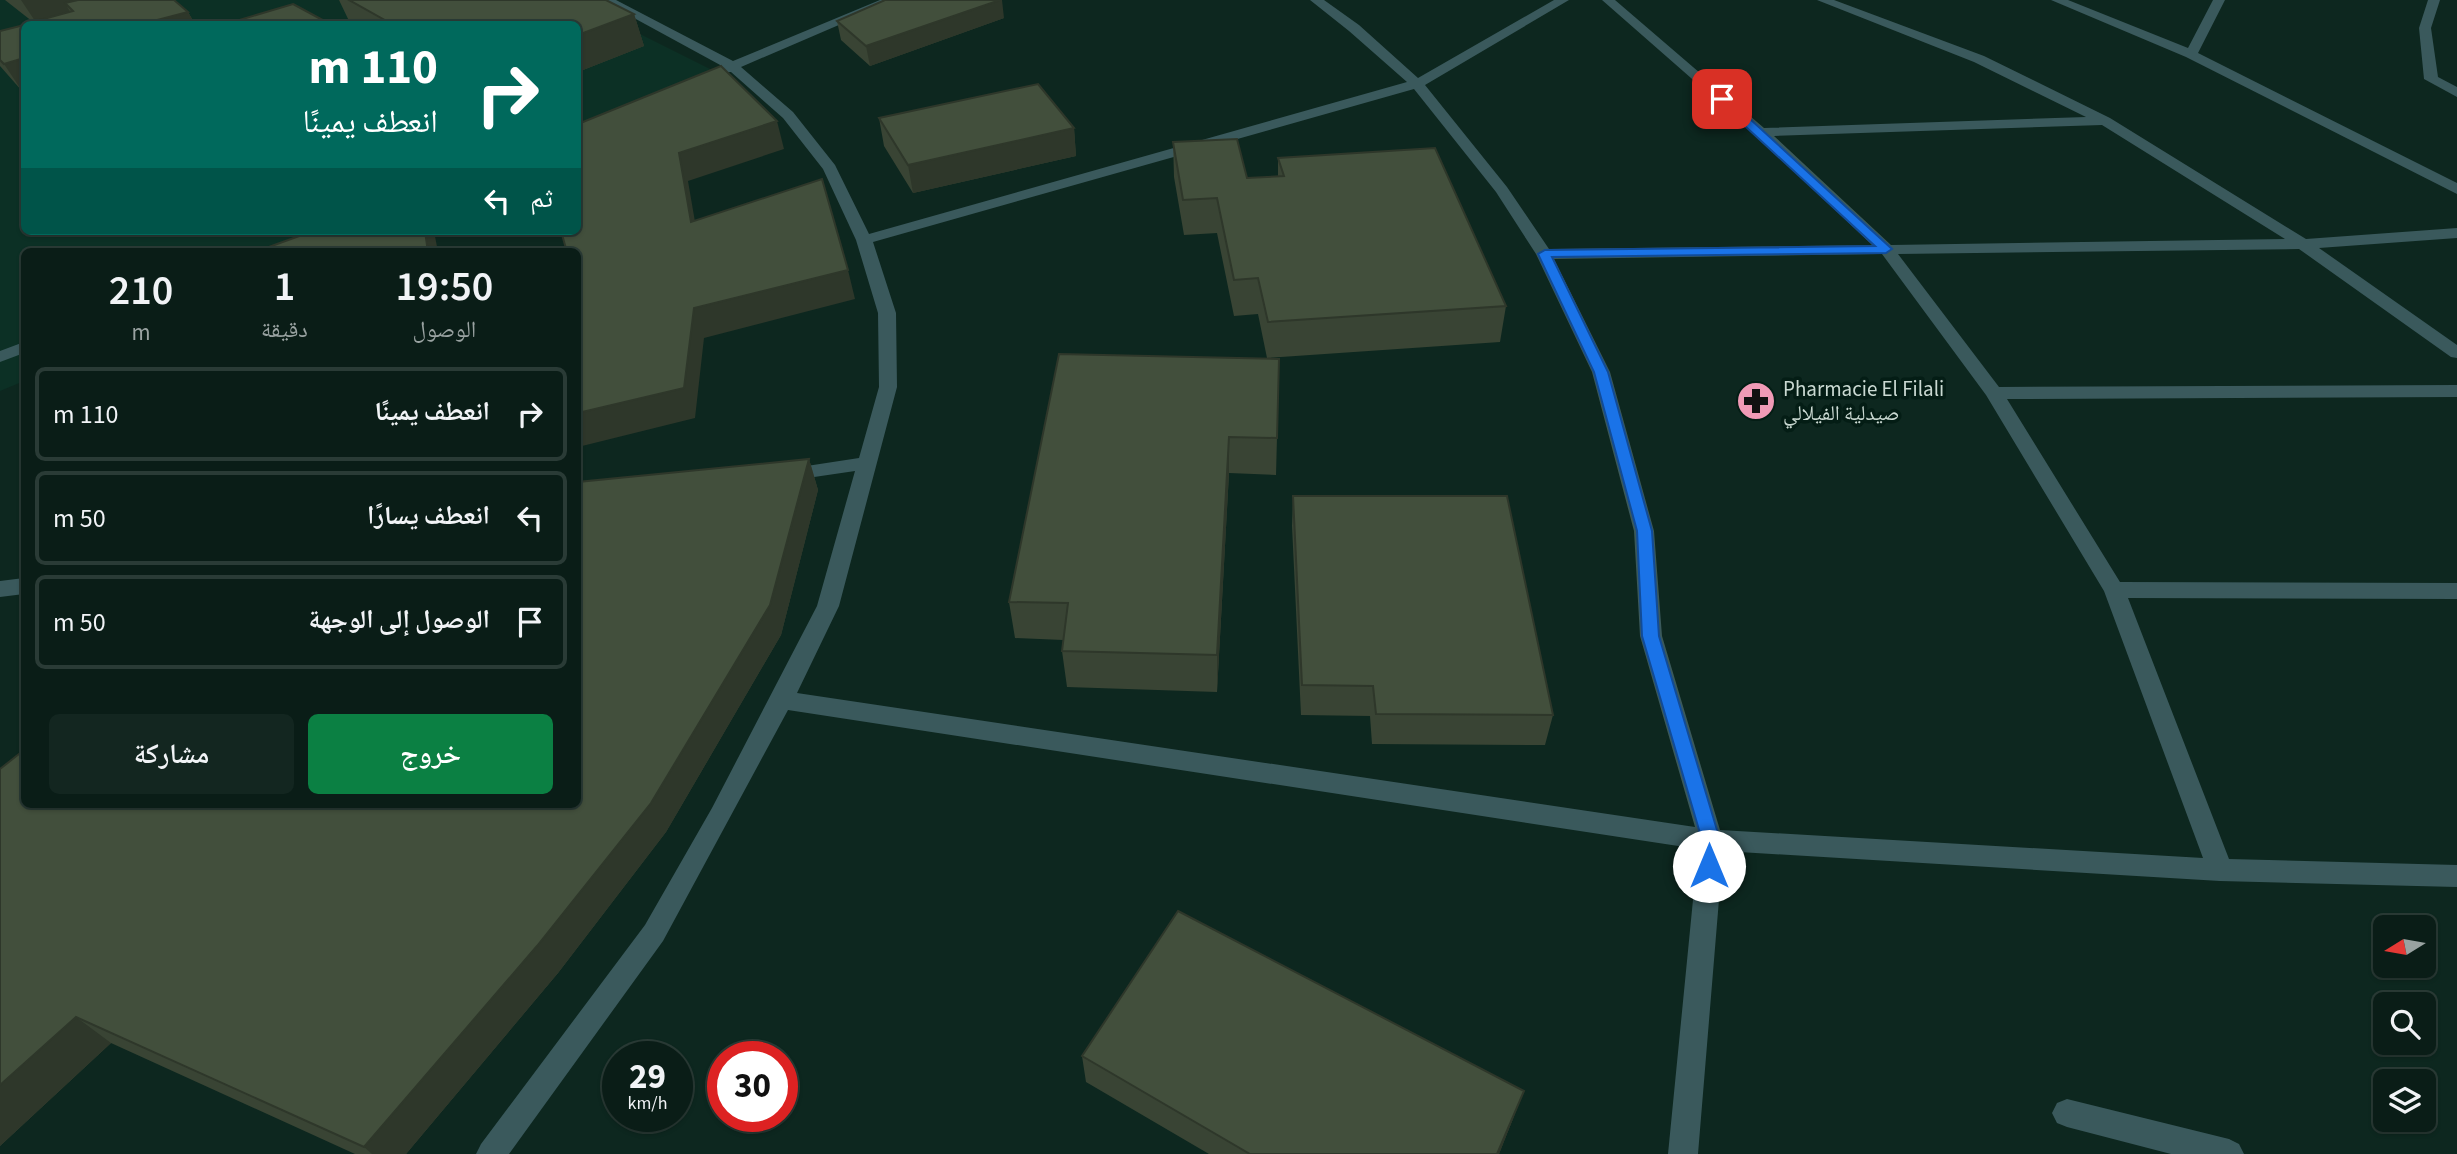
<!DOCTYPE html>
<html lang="ar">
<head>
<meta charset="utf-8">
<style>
	body { margin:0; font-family:"Source Sans 3","Noto Naskh Arabic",sans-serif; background:#132620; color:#f1f3f6; direction:rtl; height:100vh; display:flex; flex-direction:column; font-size:26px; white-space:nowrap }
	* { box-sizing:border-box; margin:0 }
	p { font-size:23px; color:#99a2a1 }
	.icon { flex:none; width:38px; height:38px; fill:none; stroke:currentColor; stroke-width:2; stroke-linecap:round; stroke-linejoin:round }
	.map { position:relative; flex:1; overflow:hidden; direction:ltr }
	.drawer { position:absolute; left:21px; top:248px; width:560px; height:560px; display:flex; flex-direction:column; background:#0a1d17; border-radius:10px; box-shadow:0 2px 5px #0004,0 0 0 2px #2a3b36; direction:rtl }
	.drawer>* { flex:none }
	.banner { position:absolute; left:21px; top:21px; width:560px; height:214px; border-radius:10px; box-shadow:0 2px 5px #0004,0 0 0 2px #2a3b36; direction:rtl; background:#00695c; color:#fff; overflow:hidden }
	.needle { width:46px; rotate:259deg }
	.tools { position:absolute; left:2373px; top:915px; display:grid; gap:14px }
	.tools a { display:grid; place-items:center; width:63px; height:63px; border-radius:10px; background:#0a1d17; box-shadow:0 2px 5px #0004,0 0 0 2px #2a3b36; font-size:35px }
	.speed { position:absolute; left:602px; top:1041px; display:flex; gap:14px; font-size:35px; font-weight:700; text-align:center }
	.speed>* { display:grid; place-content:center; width:91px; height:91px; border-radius:50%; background:#0a1d17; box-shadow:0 2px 5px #0004,0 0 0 2px #2a3b36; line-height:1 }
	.speed small { font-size:18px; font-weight:400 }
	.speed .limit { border:10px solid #d22; background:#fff; color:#111 }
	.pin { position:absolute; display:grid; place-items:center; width:60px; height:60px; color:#fff; margin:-30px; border-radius:14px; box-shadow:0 4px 10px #0006 }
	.me { position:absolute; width:77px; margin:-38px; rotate:0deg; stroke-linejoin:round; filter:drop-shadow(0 0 5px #0008) }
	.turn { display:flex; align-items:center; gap:24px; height:147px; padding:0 28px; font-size:32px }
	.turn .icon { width:91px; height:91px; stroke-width:2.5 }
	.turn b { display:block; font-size:49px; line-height:60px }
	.then { display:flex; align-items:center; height:66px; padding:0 28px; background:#0003; gap:14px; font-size:26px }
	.eta { display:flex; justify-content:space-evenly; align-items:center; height:119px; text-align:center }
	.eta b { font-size:42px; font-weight:600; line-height:49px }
	.primary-button { display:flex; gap:14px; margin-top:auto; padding:14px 28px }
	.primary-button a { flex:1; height:80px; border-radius:10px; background:#0b8043; color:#fff; font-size:28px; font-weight:600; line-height:80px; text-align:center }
	.primary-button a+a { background:#132620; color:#f1f3f6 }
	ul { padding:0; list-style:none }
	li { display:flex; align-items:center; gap:21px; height:94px; margin:0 14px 10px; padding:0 14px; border:4px solid #2a3b36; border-radius:10px }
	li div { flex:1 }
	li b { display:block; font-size:26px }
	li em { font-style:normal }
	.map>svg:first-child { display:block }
	.built { fill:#0c3025 }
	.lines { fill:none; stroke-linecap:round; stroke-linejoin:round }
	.street { fill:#3a595c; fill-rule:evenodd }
	.wall { fill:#394434 }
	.shaded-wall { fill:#2e372a }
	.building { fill:#424f3c; stroke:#2e372a; stroke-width:2 }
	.route { fill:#1a73e8; stroke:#114b97; stroke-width:2 }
	.labels { text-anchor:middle; stroke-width:7; stroke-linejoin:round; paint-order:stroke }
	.poi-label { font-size:21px; fill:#cad9d2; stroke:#041d15; text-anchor:start }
</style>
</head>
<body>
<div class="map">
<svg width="2457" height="1154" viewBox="0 0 2457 1154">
	<rect width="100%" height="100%" fill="#0d271f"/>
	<!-- built -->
	<path class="built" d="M 0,0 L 572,0 L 734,81 L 578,147 L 578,24 L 24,24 L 24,231 L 379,231 L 329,252 L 24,252 L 24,381 L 0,391 Z"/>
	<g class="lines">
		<!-- street -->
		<path class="street" d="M 601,0 L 616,0 L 733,61 L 880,0 L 897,0 L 741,67 L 793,112 L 835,165 L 869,234 L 1407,82 L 1349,31 L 1310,0 L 1324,0 L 1359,25 L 1418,78 L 1554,0 L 1569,0 L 1425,85 L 1507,187 L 1549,249 L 1872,245 L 1756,135 L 1602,0 L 1615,0 L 1764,128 L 2086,117 L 1974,62 L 1817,0 L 1834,0 L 1984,56 L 2110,118 L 2306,239 L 2457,228 L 2457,238 L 2319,248 L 2457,345 L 2457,358 L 2451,357 L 2299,249 L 1898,254 L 1999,387 L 2457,385 L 2457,397 L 2007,399 L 2120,582 L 2457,583 L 2457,599 L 2128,598 L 2229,859 L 2457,865 L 2457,887 L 2220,881 L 1723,851 L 1698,1154 L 1668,1154 L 1698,849 L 788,710 L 663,941 L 509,1154 L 476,1154 L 481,1144 L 645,925 L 712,808 L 817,606 L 855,471 L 787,481 L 780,480 L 777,475 L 780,470 L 787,469 L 859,458 L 879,387 L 878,313 L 856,240 L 823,169 L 783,118 L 731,72 L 718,73 L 716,70 L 722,66 ZM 1414,89 L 1496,192 L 1536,254 L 1592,372 L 1634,531 L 1640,636 L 1695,827 L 797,693 L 839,606 L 897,387 L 896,313 L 873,242 ZM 2102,125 L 2285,239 L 1891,245 L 1774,136 ZM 1882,254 L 1986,395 L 2104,591 L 2203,858 L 1720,830 L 1662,636 L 1654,531 L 1610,372 L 1554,259 Z
			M 2051,0 L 2068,0 L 2188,48 L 2213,0 L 2225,0 L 2198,53 L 2457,183 L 2457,194 L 2186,57 Z
			M 2428,0 L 2440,0 L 2431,28 L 2438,77 L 2457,87 L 2457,97 L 2424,79 L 2419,28 Z
			M 24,342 L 24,353 L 0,362 L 0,351 Z
			M 24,578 L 24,594 L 0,597 L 0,581 Z
			M 2067,1099 L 2229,1139 L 2239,1144 L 2244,1154 L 2171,1154 L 2067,1127 L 2057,1123 L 2052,1113 L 2057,1103 Z"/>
	</g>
	<!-- wall -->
	<path class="wall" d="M 5,0 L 174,0 L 188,12 L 195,24 L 25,24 L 33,22 Z
		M 339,0 L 606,0 L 634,14 L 644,46 L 578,72 L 578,24 L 352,24 L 350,23 Z
		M 1004,18 L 870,66 L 841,40 L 837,21 Z
		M 0,31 L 22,91 L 0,66 Z
		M 879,118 L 1074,128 L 1076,156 L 913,193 L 884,146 Z
		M 1173,142 L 1247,178 L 1278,176 L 1278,158 L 1506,306 L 1500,342 L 1267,358 L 1258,314 L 1234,316 L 1217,233 L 1184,235 L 1174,177 Z
		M 1279,359 L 1276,475 L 1229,473 L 1217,692 L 1067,687 L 1062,651 L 1063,640 L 1015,638 L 1009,602 Z
		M 809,459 L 818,490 L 781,635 L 666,832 L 558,973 L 406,1154 L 355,1154 L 111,1043 L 0,1146 L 0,769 L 24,805 Z
		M 1293,496 L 1553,715 L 1545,745 L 1372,744 L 1370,716 L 1301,715 L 1292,526 Z
		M 1082,1056 L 1514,1116 L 1499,1154 L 1209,1154 L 1086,1082 Z"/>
	<!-- shaded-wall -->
	<path class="shaded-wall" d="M 21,0 L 120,0 L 73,11 L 65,3 L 72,15 L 37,24 Z
		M 1000,0 L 1002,0 L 1004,18 L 870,66 L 866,46 Z
		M 188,12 L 195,24 L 142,24 Z
		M 634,14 L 644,46 L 578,72 L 578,35 Z
		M 24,58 L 24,90 L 22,91 L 4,64 Z
		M 777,121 L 784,149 L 688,181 L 700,251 L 691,222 L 679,153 Z
		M 1074,128 L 1076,156 L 913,193 L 908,165 Z
		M 425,231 L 434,231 L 438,252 L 428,252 Z
		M 848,270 L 855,299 L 704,338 L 695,418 L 578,447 L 578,413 L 694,308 Z
		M 1229,437 L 1229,473 L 1217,692 L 1217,655 Z
		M 809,459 L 818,490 L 781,635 L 666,832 L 558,973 L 406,1154 L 372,1154 L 364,1147 Z
		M 76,1017 L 111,1043 L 0,1146 L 0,1085 Z
		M 1524,1091 L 1499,1154 L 1497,1154 Z"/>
	<!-- building -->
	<path class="building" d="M 78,0 L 174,0 L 188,12 L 142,24 L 25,24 L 73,11 L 65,3 Z
		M 349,0 L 606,0 L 634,14 L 578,35 L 578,24 L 392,24 Z
		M 885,0 L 1000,0 L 866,46 L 837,21 Z
		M 293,4 L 330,24 L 226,24 Z
		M 24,25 L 24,58 L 4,64 L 0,60 L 0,31 Z
		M 721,66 L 777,121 L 679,153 L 691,222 L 822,179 L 848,270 L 694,308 L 684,388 L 578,413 L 578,252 L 567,252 L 561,231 L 578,231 L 578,124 Z
		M 1038,84 L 1074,128 L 908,165 L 879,118 Z
		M 1237,139 L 1247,178 L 1284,176 L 1278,158 L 1435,148 L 1506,306 L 1268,322 L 1258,278 L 1234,280 L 1217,198 L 1183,200 L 1173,142 Z
		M 313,231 L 425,231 L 428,252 L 255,252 Z
		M 1059,354 L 1279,359 L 1277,438 L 1229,437 L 1217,655 L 1062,651 L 1068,603 L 1009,602 Z
		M 809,459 L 770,605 L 651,803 L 537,946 L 364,1147 L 76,1017 L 0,1085 L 0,769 L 24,750 L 24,805 L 578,805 L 578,482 Z
		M 1293,496 L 1507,496 L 1553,715 L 1376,714 L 1373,686 L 1302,685 Z
		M 1178,911 L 1524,1091 L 1497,1154 L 1250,1154 L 1082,1056 Z"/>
	<!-- route -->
	<path class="route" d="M 1719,97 L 1726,97 L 1892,249 L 1886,253 L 1552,257 L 1608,372 L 1652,531 L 1659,636 L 1720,840 L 1715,872 L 1709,875 L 1702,872 L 1699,866 L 1702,840 L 1642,636 L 1637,531 L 1594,372 L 1538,254 L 1545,250 L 1875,246 L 1719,102 Z"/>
	<!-- icons -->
	<defs>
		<symbol id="pharmacy-disc" viewBox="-11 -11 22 22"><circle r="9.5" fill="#f09ab6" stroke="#041d15"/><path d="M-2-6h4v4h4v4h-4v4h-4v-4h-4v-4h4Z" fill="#111"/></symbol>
	</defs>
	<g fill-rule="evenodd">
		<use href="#pharmacy-disc" x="1734" y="379" width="44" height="44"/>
	</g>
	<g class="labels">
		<!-- poi labels -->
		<g class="poi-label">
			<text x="1783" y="396">Pharmacie El Filali<tspan x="1783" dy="24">صيدلية الفيلالي</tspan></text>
		</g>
	</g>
</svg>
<div class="tools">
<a><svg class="needle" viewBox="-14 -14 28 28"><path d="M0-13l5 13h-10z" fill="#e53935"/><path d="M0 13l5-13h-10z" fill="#99a2a1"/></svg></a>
<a><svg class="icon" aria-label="search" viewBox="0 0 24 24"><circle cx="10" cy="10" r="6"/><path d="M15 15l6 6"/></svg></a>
<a><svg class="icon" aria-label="layers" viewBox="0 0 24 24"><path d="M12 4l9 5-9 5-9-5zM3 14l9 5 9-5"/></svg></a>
</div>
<div class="speed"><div>29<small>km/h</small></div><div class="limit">30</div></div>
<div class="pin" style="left:1722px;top:99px;background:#d93025"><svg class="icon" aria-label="arrive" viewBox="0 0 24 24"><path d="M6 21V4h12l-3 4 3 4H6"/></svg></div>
<svg class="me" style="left:1709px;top:866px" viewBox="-20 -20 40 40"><circle r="19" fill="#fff"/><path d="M0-13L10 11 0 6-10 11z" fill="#1a73e8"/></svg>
<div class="banner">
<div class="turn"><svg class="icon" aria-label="right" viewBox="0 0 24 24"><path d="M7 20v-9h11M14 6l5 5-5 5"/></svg><div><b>110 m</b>انعطف يمينًا</div></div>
<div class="then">ثم<svg class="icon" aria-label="left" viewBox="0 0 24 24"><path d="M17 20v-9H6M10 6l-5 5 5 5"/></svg></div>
</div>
<section class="drawer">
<div class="eta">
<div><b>19:50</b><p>الوصول</p></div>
<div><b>1</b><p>دقيقة</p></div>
<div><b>210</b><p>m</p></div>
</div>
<ul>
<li><svg class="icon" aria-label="right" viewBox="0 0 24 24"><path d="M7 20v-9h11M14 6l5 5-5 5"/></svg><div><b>انعطف يمينًا</b></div><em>110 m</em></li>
<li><svg class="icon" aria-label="left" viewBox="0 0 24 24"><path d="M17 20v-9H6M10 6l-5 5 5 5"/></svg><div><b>انعطف يسارًا</b></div><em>50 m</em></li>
<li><svg class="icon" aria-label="arrive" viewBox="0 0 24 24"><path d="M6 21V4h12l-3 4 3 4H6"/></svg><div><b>الوصول إلى الوجهة</b></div><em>50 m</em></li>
</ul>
<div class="primary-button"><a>خروج</a><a>مشاركة</a></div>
</section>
</div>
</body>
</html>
